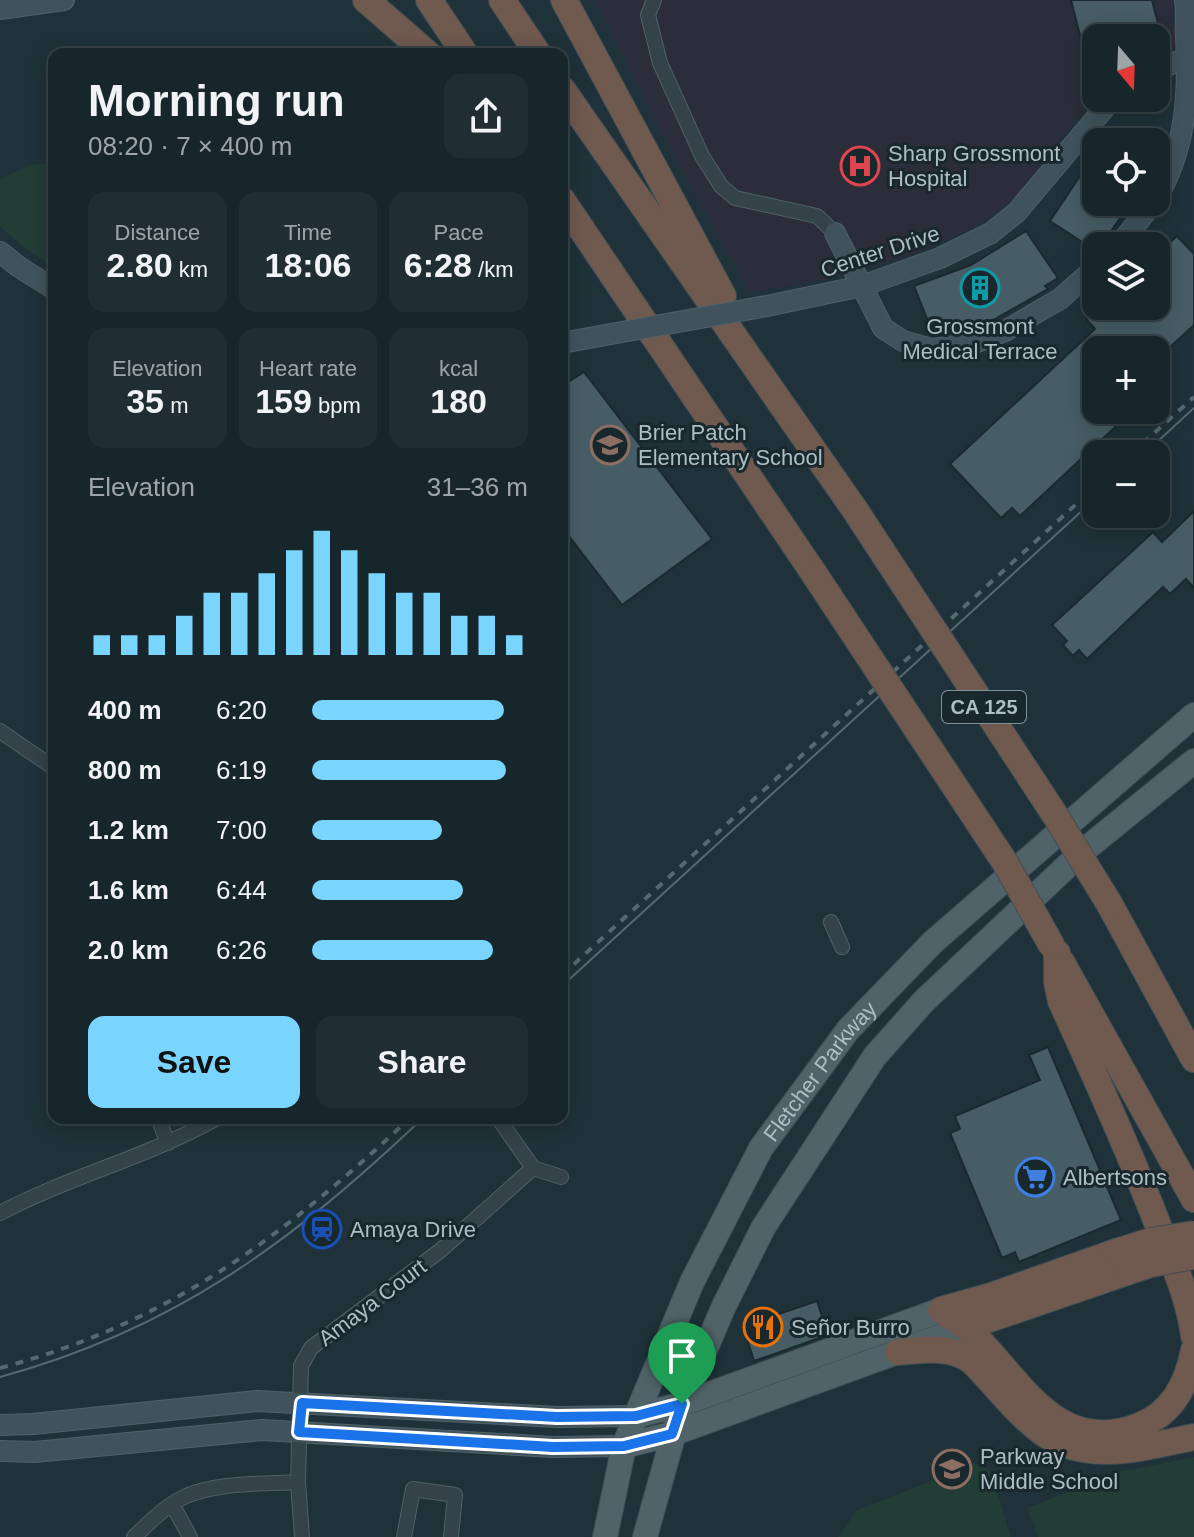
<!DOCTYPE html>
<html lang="en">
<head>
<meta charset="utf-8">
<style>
	:root { --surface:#17262b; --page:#202e33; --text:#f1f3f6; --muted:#9ea5a9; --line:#364347; --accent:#7ad5fe }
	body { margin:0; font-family:Helvetica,sans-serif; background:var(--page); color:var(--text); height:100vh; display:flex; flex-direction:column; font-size:30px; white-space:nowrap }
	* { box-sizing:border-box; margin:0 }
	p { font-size:26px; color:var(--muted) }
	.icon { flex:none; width:44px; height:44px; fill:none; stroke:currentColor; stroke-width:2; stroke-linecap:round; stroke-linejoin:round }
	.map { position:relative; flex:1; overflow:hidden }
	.sheet { position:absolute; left:48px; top:48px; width:520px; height:1076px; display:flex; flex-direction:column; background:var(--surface); border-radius:16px; box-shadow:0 4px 20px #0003,0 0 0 2px var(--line) }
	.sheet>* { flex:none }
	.needle { width:52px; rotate:161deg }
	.fabs { position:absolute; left:1082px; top:24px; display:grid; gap:16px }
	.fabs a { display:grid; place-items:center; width:88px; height:88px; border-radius:16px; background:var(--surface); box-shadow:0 4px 20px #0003,0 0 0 2px var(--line); font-size:40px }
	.pin { position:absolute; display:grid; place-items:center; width:68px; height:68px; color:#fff; margin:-82px -34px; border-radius:50% 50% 50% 0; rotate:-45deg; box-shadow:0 0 8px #0007 }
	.pin .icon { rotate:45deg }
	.round { display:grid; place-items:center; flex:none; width:84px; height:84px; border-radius:16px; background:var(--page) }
	.head { display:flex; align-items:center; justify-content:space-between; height:136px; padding:0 40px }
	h1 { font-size:44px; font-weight:600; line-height:60px }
	.stats { display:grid; grid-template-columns:repeat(3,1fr); gap:12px; height:136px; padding:8px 40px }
	.stats div { display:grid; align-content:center; border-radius:16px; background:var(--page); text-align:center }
	.stats b { font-size:34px; font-weight:600 }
	.stats small { font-size:22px; font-weight:400 }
	.stats p { font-size:22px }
	.chart { height:224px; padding:16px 40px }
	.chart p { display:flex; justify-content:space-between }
	.chart svg { width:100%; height:144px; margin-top:8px; stroke:var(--accent); stroke-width:6 }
	.action { display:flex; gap:16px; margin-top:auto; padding:16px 40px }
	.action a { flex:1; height:92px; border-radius:16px; background:var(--accent); color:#111; font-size:32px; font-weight:600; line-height:92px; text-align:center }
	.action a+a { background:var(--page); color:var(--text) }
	ul { padding:0 40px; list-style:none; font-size:26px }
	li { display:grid; grid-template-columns:128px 96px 1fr; align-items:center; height:60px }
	li i { height:20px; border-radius:10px; background:var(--accent) }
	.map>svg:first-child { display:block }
</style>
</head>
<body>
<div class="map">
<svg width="1194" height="1537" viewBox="0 0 1194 1537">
	<rect width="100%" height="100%" fill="#1f3239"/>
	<!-- medical -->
	<path fill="#2b2e3a" d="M596,0H1172L1177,46L1156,54V38H1096V93L1015,198L979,225L916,253L825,280L750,292L663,135Z"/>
	<!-- green -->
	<path fill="#223c36" d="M54,163V267L29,251L0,227V179L30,165Z
		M1194,1457V1537H1038L1027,1508L1118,1472Z
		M975,1464L990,1470L1011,1537H838L857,1510Z"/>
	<!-- building -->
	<path fill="#475d65" stroke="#1a2a2f" stroke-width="2" d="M1071,0H1152L1161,35L1148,38H1096V52L1085,55Z
		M1096,152V202H1131L1101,246H1096V251L1050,221Z
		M1026,231L1058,278L1045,286L1048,289L995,319L959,333L934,336L914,286L971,265Z
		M1177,236L1194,254V325L1156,360V350H1113L1101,336L1092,358L1096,362V410H1123L1128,415L1020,516L1012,508L1001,518L950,464L1095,329L1086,319L1101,306H1156V255Z
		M584,372L712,539L622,605L562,527V386Z
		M1194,511V588L1186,579L1170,594L1163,587L1087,659L1079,650L1073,656L1063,645L1067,641L1052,625L1153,532L1162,542Z
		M1048,1047L1121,1220L1019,1262L1015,1252L1002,1258L950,1133L960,1129L955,1116L1040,1080L1029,1055Z
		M817,1301L828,1335L754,1361L743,1326Z"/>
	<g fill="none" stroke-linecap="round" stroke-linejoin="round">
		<!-- street casing -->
		<g stroke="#506167" stroke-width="16">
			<path id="street" d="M654,0L648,15L660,63L702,156L721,186L735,198L817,216L835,233
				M0,731L54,768
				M831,922L842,947
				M158,1118L168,1143
				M498,1118L533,1168
				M0,1213C70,1176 148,1157 217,1118
				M172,1504L190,1537
				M134,1537C149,1523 163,1508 182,1498C213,1482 263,1484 298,1482
				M302,1537L298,1482L301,1366L311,1348L441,1250L533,1168L561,1177
				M404,1537L413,1489L455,1495L451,1537"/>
		</g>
		<!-- secondary casing -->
		<g stroke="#506167" stroke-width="22">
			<path id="secondary" d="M0,9L64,0
				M1156,70L1194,55
				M1156,199C1186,149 1189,95 1186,37C1185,25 1187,13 1185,0
				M835,233L883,328L903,341L932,349L972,344L1005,331L1060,299L1096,267
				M1118,246L1154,202
				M0,252L19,267L54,289
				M767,306L862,286L940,258L991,233L1017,212L1113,98
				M562,343L600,336
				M0,1425L33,1424L257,1401L557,1417L636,1416
				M0,1451L35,1452L262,1430L553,1447L624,1446"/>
		</g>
		<!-- primary casing -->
		<g stroke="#3f4f56" stroke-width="26">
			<g id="primary">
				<path d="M636,1416L682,1404L941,1310"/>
				<path d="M624,1446L672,1434L966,1327"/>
				<path id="s1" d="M605,1537L624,1446L636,1416L692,1282L761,1148L848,1030L933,942L1194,715"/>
				<path d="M645,1537L682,1404L724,1306L763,1228L875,1056L924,1001L1082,852L1194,761"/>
			</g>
		</g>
		<!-- highway casing -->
		<g stroke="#3d4e53" stroke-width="28">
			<path id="highway" d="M366,0L428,54
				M429,0L465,54
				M502,0L538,54
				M564,0L723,296
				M562,89L855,510
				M562,200L815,575
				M1110,905L1194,1059
				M1057,953V982L1061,1001C1094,1073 1127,1146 1156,1220C1171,1258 1189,1296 1194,1336
				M1062,963L1194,1199
				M941,1310C949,1316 959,1321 966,1327C1018,1375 1054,1459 1139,1426C1173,1413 1187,1384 1194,1350
				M941,1310L991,1296L1116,1252
				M966,1327L1127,1272
				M898,1352C924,1350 949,1345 972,1361C995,1384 1016,1413 1042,1432C1088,1465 1144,1447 1194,1437"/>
		</g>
		<!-- street -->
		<use href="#street" stroke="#334349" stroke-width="14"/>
		<!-- secondary -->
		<use href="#secondary" stroke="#40535c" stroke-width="20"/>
		<!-- primary -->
		<use href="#primary" stroke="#506369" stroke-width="24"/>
		<!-- highway -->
		<use href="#highway" stroke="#70594f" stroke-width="26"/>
		<!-- tram -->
		<path stroke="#546970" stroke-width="2" d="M1144,454L1194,408
			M562,986L1096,498
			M0,1377C176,1329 293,1241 423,1118"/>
		<!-- rail -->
		<path stroke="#546970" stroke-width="4" stroke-dasharray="8 8" stroke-linecap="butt" d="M1131,454L1194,397
			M562,975L1096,486
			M0,1368C170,1323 284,1236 410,1118"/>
		<!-- secondary-bridge casing -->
		<g stroke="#506167" stroke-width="22" stroke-linecap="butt">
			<path id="secondary-bridge" d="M600,336L767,306"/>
		</g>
		<!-- highway-bridge casing -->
		<g stroke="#3d4e53" stroke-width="28" stroke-linecap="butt">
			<path id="highway-bridge" d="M855,510L1055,815L1110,905
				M815,575L1006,864L1052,946
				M1116,1252L1151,1241L1194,1234
				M1127,1272L1151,1264L1194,1256"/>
		</g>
		<!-- secondary-bridge -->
		<use href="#secondary-bridge" stroke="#40535c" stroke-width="20"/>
		<!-- highway-bridge -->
		<use href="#highway-bridge" stroke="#70594f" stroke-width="26"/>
	</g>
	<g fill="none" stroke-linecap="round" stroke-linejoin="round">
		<!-- route casing -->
		<g stroke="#fff" stroke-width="16">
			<path id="route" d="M302,1403L557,1417L636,1416L682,1404L672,1434L624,1446L553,1447L299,1432Z"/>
		</g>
		<!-- route -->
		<use href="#route" stroke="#1a73e8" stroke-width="10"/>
	</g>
	<!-- icons -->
	<defs>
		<g id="hospital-ring" transform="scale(2)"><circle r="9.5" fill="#18282d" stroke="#e0444e" stroke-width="1.5"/><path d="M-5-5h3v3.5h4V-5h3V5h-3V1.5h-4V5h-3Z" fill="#e0444e"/></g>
		<g id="building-ring" transform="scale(2)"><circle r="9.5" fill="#18282d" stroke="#0f9aa8" stroke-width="1.5"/><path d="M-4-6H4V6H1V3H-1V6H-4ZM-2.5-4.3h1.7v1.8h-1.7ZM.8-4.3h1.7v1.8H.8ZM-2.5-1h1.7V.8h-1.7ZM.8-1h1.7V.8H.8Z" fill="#0f9aa8"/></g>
		<g id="school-ring" transform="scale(2)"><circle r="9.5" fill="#18282d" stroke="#8d6e63" stroke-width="1.5"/><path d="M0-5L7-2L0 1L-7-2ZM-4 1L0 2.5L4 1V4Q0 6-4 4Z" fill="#8d6e63"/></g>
		<g id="supermarket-ring" transform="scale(2)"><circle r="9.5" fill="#18282d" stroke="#3f7fe0" stroke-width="1.5"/><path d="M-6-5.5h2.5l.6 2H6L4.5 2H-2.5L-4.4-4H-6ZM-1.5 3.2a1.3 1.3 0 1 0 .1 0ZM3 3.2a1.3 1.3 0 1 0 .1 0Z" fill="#3f7fe0"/></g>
		<g id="station-ring" transform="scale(2)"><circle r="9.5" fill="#18282d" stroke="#1a4fb4" stroke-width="1.5"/><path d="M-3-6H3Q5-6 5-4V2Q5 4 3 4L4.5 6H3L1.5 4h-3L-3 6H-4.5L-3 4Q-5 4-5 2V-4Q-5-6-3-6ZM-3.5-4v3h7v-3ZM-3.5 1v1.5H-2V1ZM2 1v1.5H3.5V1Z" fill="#1a4fb4"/></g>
		<g id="restaurant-ring" transform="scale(2)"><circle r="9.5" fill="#18282d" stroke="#e8710a" stroke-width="1.5"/><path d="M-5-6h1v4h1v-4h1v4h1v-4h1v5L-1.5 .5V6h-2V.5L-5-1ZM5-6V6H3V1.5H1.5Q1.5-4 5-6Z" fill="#e8710a"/></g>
	</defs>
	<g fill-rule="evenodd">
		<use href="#hospital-ring" x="860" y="166"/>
		<use href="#building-ring" x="980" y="288"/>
		<use href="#school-ring" x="610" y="445"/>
		<use href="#supermarket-ring" x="1035" y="1177"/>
		<use href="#station-ring" x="322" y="1229"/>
		<use href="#restaurant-ring" x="763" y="1327"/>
		<use href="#school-ring" x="952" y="1469"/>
	</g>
	<g text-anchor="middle" stroke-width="6" stroke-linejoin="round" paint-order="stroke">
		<!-- shield labels -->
		<rect fill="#18282d" stroke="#809198" stroke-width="2" x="942" y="691" width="84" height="32" rx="6"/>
		<g font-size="20" font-weight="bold" fill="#adbec6">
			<text x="984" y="714">CA 125</text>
		</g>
		<!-- poi labels -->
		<g font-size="22" fill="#adbec6" stroke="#18282d" text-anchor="start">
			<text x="888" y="161">Sharp Grossmont<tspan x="888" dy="25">Hospital</tspan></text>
			<text x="980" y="334" text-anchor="middle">Grossmont<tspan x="980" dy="25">Medical Terrace</tspan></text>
			<text x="638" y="440">Brier Patch<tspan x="638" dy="25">Elementary School</tspan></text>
			<text x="1063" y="1185">Albertsons</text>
			<text x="350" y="1237">Amaya Drive</text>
			<text x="791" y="1335">Señor Burro</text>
			<text x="980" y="1464">Parkway<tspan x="980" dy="25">Middle School</tspan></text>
		</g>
		<!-- street labels -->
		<g font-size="22" fill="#adbec6" stroke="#18282d">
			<text transform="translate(880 251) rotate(-18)" y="8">Center Drive</text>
			<text dy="8" stroke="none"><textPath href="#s1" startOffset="518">Fletcher Parkway</textPath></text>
			<text transform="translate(372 1302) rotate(-37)" y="8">Amaya Court</text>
		</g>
	</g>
</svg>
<div class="fabs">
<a><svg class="needle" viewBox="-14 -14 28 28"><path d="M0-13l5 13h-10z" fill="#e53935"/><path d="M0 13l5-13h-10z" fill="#9ea5a9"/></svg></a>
<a><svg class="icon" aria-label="locate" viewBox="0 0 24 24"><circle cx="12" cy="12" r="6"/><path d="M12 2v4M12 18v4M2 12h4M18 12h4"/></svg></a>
<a><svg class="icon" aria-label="layers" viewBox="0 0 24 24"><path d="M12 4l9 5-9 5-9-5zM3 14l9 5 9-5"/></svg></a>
<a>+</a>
<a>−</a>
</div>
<div class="pin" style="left:682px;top:1404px;background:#1e9e55"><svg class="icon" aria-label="arrive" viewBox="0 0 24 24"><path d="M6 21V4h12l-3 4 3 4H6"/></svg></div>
<section class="sheet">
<div class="head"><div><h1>Morning run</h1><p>08:20 · 7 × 400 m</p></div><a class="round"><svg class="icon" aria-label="share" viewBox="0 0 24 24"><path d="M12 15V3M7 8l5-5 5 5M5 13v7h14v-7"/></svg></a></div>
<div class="stats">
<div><p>Distance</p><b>2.80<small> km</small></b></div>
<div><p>Time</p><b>18:06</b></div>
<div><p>Pace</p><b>6:28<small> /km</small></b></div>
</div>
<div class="stats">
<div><p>Elevation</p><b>35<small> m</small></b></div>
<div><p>Heart rate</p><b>159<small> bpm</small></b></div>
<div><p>kcal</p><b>180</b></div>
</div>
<div class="chart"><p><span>Elevation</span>31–36 m</p>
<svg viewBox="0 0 160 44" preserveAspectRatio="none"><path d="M5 44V38M15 44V38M25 44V38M35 44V32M45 44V25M55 44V25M65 44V19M75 44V12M85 44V6M95 44V12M105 44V19M115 44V25M125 44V25M135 44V32M145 44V32M155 44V38"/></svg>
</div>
<ul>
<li><b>400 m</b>6:20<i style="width:89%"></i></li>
<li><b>800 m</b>6:19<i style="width:90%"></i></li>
<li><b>1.2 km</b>7:00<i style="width:60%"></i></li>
<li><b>1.6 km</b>6:44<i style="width:70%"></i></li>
<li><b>2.0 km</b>6:26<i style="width:84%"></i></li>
</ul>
<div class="action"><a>Save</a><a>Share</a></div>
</section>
</div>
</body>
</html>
